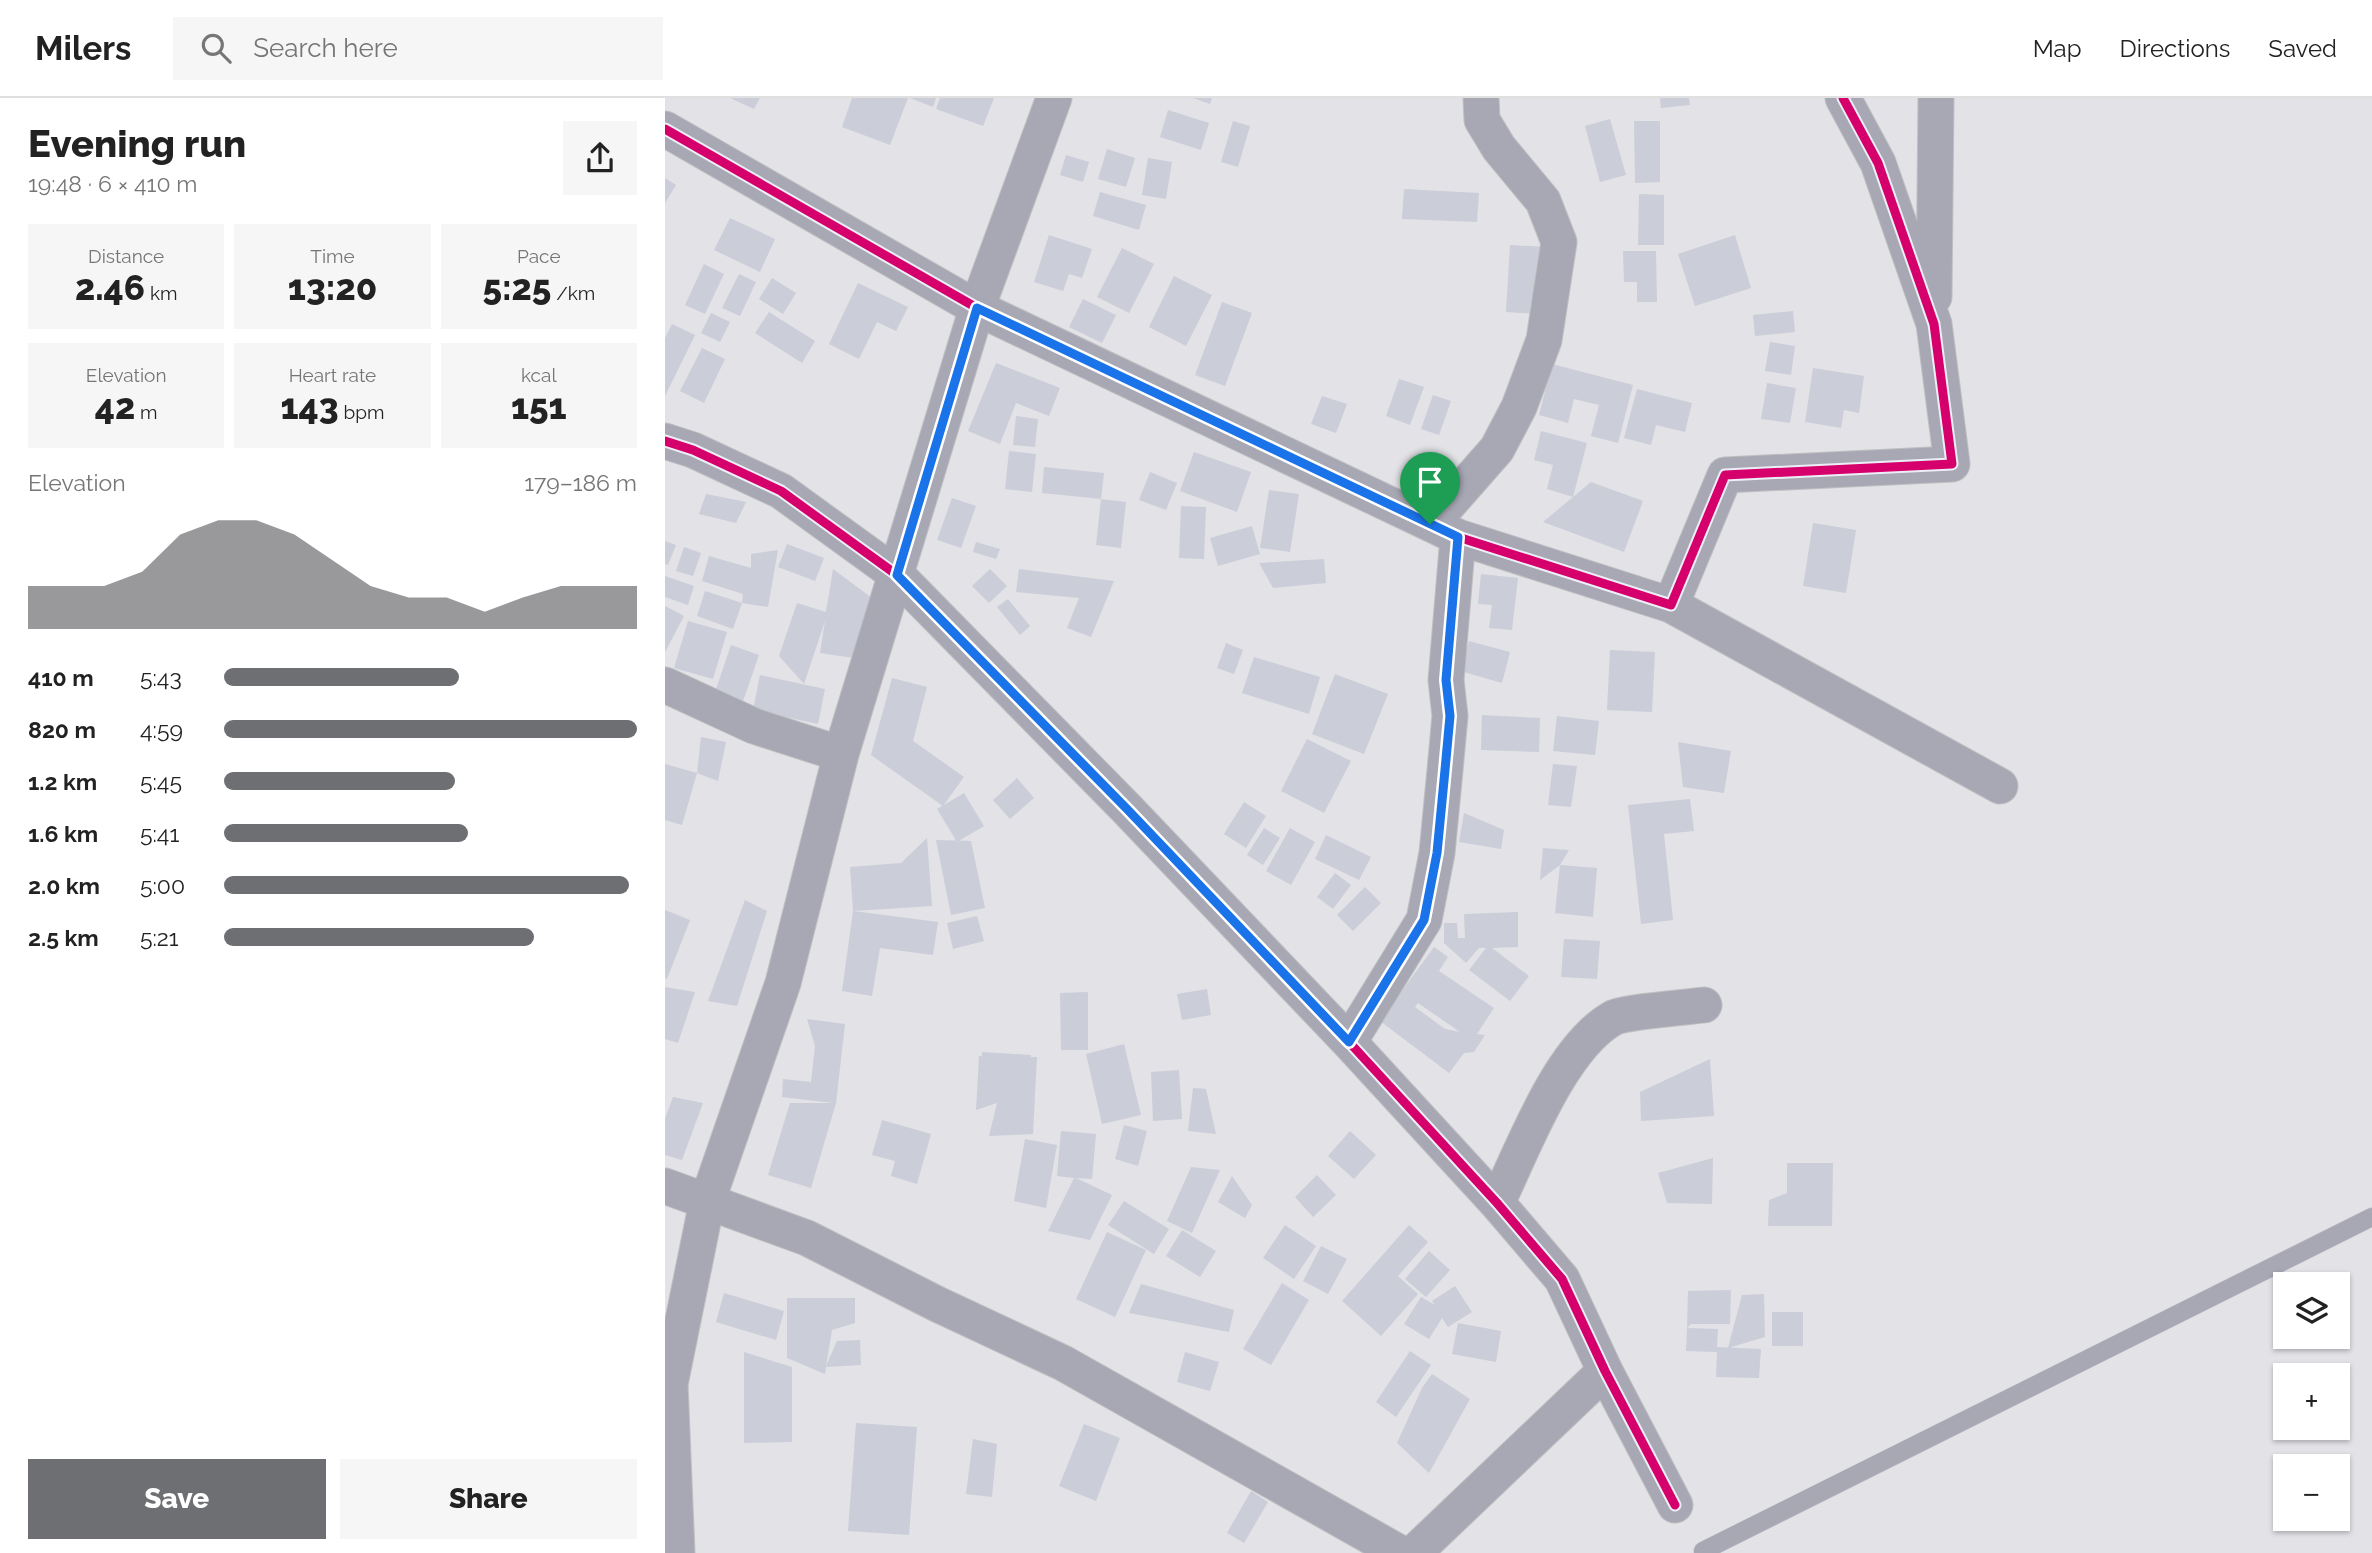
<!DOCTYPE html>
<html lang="en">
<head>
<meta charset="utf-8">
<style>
	:root { --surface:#fff; --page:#f6f6f6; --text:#222; --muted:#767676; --line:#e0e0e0; --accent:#6e6f73 }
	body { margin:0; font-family:Raleway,sans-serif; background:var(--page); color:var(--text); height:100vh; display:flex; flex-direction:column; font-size:26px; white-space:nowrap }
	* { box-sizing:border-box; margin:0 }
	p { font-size:23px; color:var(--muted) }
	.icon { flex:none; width:38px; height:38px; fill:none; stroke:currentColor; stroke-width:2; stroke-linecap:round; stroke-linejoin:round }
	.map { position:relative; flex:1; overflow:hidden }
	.sheet { display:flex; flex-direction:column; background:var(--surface); width:665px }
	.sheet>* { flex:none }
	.tools { position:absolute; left:1608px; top:1174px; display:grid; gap:14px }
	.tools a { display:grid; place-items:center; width:77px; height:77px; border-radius:0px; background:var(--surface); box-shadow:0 2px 5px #0004; font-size:35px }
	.pin { position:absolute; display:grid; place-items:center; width:60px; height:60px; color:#fff; margin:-72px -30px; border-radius:50% 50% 50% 0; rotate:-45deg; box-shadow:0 0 7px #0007 }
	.pin .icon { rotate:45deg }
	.round { display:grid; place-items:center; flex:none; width:74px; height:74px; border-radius:0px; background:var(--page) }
	.summary { display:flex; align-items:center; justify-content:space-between; height:119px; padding:0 28px }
	h1 { font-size:38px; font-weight:800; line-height:52px }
	.stats { display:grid; grid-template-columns:repeat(3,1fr); gap:10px; height:119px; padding:7px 28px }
	.stats div { display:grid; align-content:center; border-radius:0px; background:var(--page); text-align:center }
	.stats b { font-size:35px; font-weight:800 }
	.stats small { font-size:19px; font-weight:400 }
	.stats p { font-size:19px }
	.chart { height:196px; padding:14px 28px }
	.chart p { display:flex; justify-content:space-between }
	.chart svg { width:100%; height:126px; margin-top:7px; fill:var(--accent); opacity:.7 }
	.action { display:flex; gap:14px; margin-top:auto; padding:14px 28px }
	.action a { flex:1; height:80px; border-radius:0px; background:var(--accent); color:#fff; font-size:28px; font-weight:800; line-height:80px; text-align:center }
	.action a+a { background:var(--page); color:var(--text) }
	ul { padding:0 28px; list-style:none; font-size:23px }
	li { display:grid; grid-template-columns:112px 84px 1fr; align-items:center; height:52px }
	li i { height:18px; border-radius:9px; background:var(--accent) }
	header { display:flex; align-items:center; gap:42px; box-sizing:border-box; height:98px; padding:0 35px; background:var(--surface); border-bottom:2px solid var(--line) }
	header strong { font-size:33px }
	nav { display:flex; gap:38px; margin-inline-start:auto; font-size:24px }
	.search { width:490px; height:63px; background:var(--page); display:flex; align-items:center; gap:18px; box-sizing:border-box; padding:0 24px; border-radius:0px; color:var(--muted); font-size:26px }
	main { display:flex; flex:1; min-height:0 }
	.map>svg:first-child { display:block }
</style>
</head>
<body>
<header>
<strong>Milers</strong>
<div class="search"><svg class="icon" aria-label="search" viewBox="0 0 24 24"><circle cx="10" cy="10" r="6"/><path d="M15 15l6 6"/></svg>Search here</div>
<nav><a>Map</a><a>Directions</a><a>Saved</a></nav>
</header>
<main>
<section class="sheet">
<div class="summary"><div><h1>Evening run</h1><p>19:48 · 6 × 410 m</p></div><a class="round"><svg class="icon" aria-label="share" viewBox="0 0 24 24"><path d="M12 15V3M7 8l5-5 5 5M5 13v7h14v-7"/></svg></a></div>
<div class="stats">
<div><p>Distance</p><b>2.46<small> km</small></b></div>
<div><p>Time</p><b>13:20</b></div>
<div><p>Pace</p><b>5:25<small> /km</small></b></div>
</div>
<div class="stats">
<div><p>Elevation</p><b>42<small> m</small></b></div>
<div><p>Heart rate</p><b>143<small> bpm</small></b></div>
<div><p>kcal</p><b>151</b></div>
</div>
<div class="chart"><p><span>Elevation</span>179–186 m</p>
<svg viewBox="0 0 160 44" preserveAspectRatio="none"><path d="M0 44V29L10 29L20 29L30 24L40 11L50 6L60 6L70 11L80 20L90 29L100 33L110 33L120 38L130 33L140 29L150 29L160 29V44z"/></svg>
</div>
<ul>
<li><b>410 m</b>5:43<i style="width:57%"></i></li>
<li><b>820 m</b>4:59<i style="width:100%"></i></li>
<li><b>1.2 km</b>5:45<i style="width:56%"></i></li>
<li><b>1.6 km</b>5:41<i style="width:59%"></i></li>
<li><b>2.0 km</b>5:00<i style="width:98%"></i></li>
<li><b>2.5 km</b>5:21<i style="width:75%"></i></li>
</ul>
<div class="action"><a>Save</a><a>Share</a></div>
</section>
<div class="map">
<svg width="1707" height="1455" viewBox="0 0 1707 1455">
	<rect width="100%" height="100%" fill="#e2e2e7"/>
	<!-- building -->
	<path fill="#cbcdd8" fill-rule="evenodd" d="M65,0H95L89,11Z
		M187,0H243L225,47L177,29Z
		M245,0H271L268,9Z
		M275,0H329L318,28L271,11Z
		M528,0H547L545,6Z
		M995,0H1024L1025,7L996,10Z
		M503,12L544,25L536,52L495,39Z
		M945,21L961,77L935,84L920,28Z
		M568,23L585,28L573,69L556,64Z
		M969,23H995V84L970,85Z
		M442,51L470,60L461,89L433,81Z
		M401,57L424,64L418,84L395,77Z
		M483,60L507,64L501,101L477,97Z
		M0,80L11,87L0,105Z
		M739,91L814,95L812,124L737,121Z
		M435,94L481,107L474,132L428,118Z
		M974,96L999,97V147H973Z
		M65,120L110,141L95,174L49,152Z
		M384,137L427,151L417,180L404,176L398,193L369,184Z
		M1070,137L1086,190L1030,208L1013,156Z
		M845,147L881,149L876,216L841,214Z
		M457,150L489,166L464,215L432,199Z
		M958,153H991L992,204H972V184H959Z
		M39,166L59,176L40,216L20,207Z
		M74,176L91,184L75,218L57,210Z
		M509,178L547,197L521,248L484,229Z
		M107,180L131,195L118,216L94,201Z
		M193,185L243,209L231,233L212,224L194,261L164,246Z
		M418,201L451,217L437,245L404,229Z
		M557,204L587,215L560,288L530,277Z
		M1128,213L1130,234L1090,238L1088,217Z
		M104,214L150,243L137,265L90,235Z
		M46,215L65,224L55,244L36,235Z
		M7,226L30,237L0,298V240Z
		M1105,244L1130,248L1126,277L1100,273Z
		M37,250L60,261L39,305L15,293Z
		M331,265L395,290L384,318L351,305L335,346L303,333Z
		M887,266L968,287L953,345L926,338L934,307L909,301L903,325L874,317Z
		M1148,270L1199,278L1194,315L1179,312L1176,330L1140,324Z
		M734,281L759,289L745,327L721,318Z
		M1102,285L1131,290L1125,325L1096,321Z
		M972,291L1027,305L1020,334L991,327L986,347L959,340Z
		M768,297L786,303L774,337L756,331Z
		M657,298L682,306L671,335L646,326Z
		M351,318L373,321L370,349L348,347Z
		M876,333L922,345L908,399L882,391L888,367L869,362Z
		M344,353L371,356L367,394L340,391Z
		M529,354L586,374L572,414L515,393Z
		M379,369L439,375L436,401L377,395Z
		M485,374L512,385L501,412L474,402Z
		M926,384L978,403L959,454L878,424Z
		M604,392L634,396L625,454L595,450Z
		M41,396L81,404L71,425L34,416Z
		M287,400L311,408L296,450L272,442Z
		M436,401L461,404L456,450L431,447Z
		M516,408L541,409L539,461L514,460Z
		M1148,425L1191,432L1181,495L1138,488Z
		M587,428L595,456L553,468L545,440Z
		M0,443L11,447L3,467L0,466Z
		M311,444L335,451L331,461L308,454Z
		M122,446L159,460L150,483L113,469Z
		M19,449L36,455L28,478L11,473Z
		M113,452L103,509L77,505L78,496L37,483L44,458L86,470V456Z
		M659,461L661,485L608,490L594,465Z
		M168,471L211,503L202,562L155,555L160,523L139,586L114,558L132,505L161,514Z
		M325,471L342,488L324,505L307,488Z
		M354,471L449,483L426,539L402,530L414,500L351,494Z
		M816,476L853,480L847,532L824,530L827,507L813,506Z
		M0,478L29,488L23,507L0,499Z
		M40,493L77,505L68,531L32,518Z
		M343,501L365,528L355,537L332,509Z
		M0,508L19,518L0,554Z
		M23,523L62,534L48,581L9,570Z
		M804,543L845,554L837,585L795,573Z
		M561,545L578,552L569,576L552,570Z
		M66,547L94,557L76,609L48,600Z
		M945,552L990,554L987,614L942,612Z
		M589,559L655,579L644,616L577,595Z
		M670,576L723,596L699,656L647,636Z
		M95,577L160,591L153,626L88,612Z
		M227,580L262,589L248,643L299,679L278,708L206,657Z
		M817,617L875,620L874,654L816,652Z
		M892,618L934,623L930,657L888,653Z
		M36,639L61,644L53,683L32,675Z
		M642,641L686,663L659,715L616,693Z
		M1013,644L1066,653L1059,695L1018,689Z
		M0,666L32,675L17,727L0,722Z
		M888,666L912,668L906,709L883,707Z
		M352,680L369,700L345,721L328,702Z
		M299,695L319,728L292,744L272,711Z
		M1025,701L1029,733L999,736L1008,822L976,826L963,707Z
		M579,704L601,718L581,750L559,736Z
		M799,715L839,732L836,751L794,744Z
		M599,730L615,740L598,767L582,757Z
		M625,730L650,744L626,787L601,773Z
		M661,737L706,759L694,782L650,761Z
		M262,740L267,808L188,813L185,769L236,765Z
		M271,742L306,743L320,810L286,817Z
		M878,750L904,752L895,767L875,782Z
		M895,767L932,770L928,819L890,815Z
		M670,775L686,787L668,811L652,799Z
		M700,789L716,805L688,833L672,817Z
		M80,802L102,813L72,908L43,903Z
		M0,812L25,822L2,881L0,880Z
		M188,813L273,824L268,857L215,850L207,898L177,893Z
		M853,814V849L827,850L864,878L845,903L804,872L821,850H814L801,865L779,845V825H792L793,840H800L799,816Z
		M312,818L319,843L288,851L282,825Z
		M899,841L935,843L932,881L896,879Z
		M769,849L783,859L774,873L829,910L812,936L820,937L809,954L799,955L784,975L715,923ZM753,905L795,934L780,931L750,909Z
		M0,889L30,894L13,945L0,941Z
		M542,891L546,917L517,922L512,896Z
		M423,894V952H396L395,895Z
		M142,921L180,926L171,1005L146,1090L103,1077L125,1005H168L117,999L118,981L146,984L150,948Z
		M459,946L476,1017L437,1026L421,956Z
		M317,954L366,957V959H372L368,1036L324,1038L332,1005L311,1012L314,958H317Z
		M1045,961L1049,1018L976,1023L975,994Z
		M514,972L517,1021L488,1023L486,974Z
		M528,990L541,991L551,1036L523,1033Z
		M8,999L38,1005L17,1062L0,1057V1021Z
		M217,1022L266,1036L252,1086L226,1078L230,1063L207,1057Z
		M459,1027L482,1033L473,1068L450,1061Z
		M396,1033L431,1036L427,1081L411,1080L447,1097L425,1142L383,1133L409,1080L392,1078Z
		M685,1033L711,1057L689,1081L663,1058Z
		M360,1041L392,1047L381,1110L349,1103Z
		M1048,1060L1047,1106L1002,1105L993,1075Z
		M1122,1065H1168L1167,1128H1103L1104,1102L1122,1095Z
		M526,1069L555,1072L527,1135L502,1123Z
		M652,1077L671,1097L648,1119L630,1099Z
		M567,1078L587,1107L580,1120L553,1104Z
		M459,1103L504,1131L489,1156L443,1127Z
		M620,1127L651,1148L629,1181L598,1160Z
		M744,1127L763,1144L733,1178L753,1196L716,1238L677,1203Z
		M517,1132L551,1153L535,1179L501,1158Z
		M442,1134L481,1152L450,1219L411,1201Z
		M656,1148L682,1161L663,1196L638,1183Z
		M764,1153L785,1172L761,1199L740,1181Z
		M617,1185L644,1202L606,1267L578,1251Z
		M476,1186L569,1212L564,1234L464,1215Z
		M790,1188L807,1214L783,1229L777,1220L764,1241L739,1226L756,1199L770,1207L767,1203Z
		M1066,1192L1065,1226H1026L1022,1230L1023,1193Z
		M59,1195L119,1213L111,1242L51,1224Z
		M1099,1196L1100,1239L1063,1250L1077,1197Z
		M122,1200H190V1225L167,1232L161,1268L172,1243L195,1242L196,1267L161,1269L160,1276L122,1260Z
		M1107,1214H1138V1248H1107Z
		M793,1225L836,1233L831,1264L787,1256Z
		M1022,1230L1053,1231L1052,1249L1096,1251L1094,1280L1051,1279L1052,1254L1021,1253Z
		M745,1253L766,1267L731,1319L711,1304Z
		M79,1254L127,1269V1344L79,1345Z
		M520,1254L554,1264L545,1293L512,1284Z
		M767,1276L805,1301L764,1375L732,1345L757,1290Z
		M191,1325L252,1329L244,1437L183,1433Z
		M419,1326L455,1340L431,1403L394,1388Z
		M308,1341L332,1346L327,1399L301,1396Z
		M586,1393L603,1404L579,1445L562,1435Z"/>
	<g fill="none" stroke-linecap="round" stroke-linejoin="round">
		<!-- lane casing -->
		<g stroke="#bfbfc2" stroke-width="19">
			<path id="lane" d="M1038,1453L1707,1119"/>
		</g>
		<!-- street casing -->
		<g stroke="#bfbfc2" stroke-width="37">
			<path id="street" d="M0,31L312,210L766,426L793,439L1006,507L1060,377L1287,366L1269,226L1213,65L1178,0
				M1269,199L1271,0
				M0,343L28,352L116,393L232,477L462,711L684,944L832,1105L897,1181L940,1273L1010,1407
				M766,426L832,351L854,309L879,242L894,144L878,103L834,50L817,22L816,0
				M1006,507L1335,688
				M0,587L89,628L176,656
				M684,944L759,822L772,755L780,672L785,618L781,582L793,439
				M0,1088L142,1140L272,1206L398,1265L735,1455
				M832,1105C858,1051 895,950 948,920C960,914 1022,909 1039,907
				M5,1286L12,1455
				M0,1298L5,1286L42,1104L118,885L176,656L312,210L389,0
				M749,1455L940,1273"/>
		</g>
		<!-- lane -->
		<use href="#lane" stroke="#a8a8b5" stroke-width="18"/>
		<!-- street -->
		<use href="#street" stroke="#a8a8b5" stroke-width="35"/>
		<!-- cycleway casing -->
		<g stroke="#edeff6" stroke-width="13">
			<path id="cycleway" d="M0,31L312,210L766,426L793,439L1006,507L1060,377L1287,366L1269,226L1213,65L1178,0
				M0,343L28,352L116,393L232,477L462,711L684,944L832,1105L897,1181L940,1273L1010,1407"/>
		</g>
		<!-- cycleway -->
		<use href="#cycleway" stroke="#d6006c" stroke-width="9"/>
	</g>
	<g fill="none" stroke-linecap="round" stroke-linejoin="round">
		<!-- route casing -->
		<g stroke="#fff" stroke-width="14">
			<path id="route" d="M312,210L793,439L781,582L785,618L780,672L772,755L759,822L684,944L462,711L232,477Z"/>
		</g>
		<!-- route -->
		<use href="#route" stroke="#1a73e8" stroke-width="9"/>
	</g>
</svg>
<div class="tools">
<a><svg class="icon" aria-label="layers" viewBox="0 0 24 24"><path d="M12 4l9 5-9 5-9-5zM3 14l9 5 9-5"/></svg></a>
<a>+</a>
<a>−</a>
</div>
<div class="pin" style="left:765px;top:426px;background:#1e9e55"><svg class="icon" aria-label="arrive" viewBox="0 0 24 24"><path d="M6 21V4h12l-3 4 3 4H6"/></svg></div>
</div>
</main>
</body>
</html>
